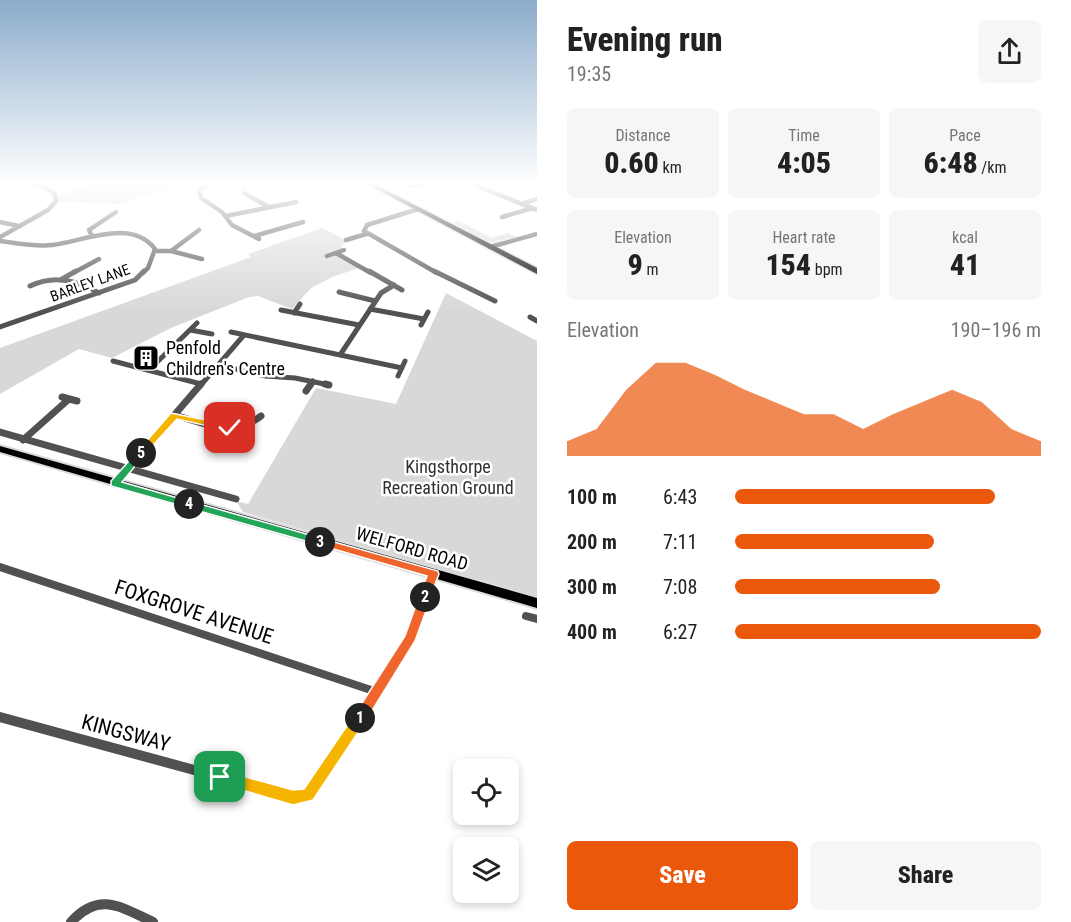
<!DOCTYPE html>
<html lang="en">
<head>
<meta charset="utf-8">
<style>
	:root { --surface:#fff; --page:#f6f6f6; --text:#222; --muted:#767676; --accent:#ea580c }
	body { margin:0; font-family:"Roboto Condensed",sans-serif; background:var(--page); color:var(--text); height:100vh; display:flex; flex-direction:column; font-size:22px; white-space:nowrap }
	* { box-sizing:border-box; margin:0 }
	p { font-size:20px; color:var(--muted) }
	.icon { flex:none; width:33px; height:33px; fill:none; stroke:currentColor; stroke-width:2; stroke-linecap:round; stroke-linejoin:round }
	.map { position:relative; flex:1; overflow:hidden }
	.side { display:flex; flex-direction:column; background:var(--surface); width:534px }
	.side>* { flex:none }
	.fabs { position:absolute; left:453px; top:759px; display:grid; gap:12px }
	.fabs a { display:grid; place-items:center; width:66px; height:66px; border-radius:9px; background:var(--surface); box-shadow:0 3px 9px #0003; font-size:30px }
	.pin { position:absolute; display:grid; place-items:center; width:51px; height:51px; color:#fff; margin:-26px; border-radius:12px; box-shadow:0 3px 9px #0006 }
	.km { position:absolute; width:30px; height:30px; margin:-15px; border-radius:50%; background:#222; color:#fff; font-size:16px; line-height:30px; text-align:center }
	.round { display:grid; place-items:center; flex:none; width:63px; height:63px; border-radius:9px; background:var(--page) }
	.head { display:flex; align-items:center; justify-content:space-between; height:102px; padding:0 30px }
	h1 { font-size:33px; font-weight:800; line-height:45px }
	.figures { display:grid; grid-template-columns:repeat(3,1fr); gap:9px; height:102px; padding:6px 30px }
	.figures div { display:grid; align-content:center; border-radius:9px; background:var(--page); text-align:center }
	.figures b { font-size:30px; font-weight:800 }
	.figures small { font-size:16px; font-weight:400 }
	.figures p { font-size:16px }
	.chart { height:168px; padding:12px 30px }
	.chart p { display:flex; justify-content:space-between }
	.chart svg { width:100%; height:108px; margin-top:6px; fill:var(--accent); opacity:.7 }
	.action { display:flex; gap:12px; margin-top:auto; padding:12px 30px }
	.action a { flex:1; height:69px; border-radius:9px; background:var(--accent); color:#fff; font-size:24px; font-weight:800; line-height:69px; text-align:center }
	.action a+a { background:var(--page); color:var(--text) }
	ul { padding:0 30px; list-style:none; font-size:20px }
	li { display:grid; grid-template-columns:96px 72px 1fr; align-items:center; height:45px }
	li i { height:15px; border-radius:8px; background:var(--accent) }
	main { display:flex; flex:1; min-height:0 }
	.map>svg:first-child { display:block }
</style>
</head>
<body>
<main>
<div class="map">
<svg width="537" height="922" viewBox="0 0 537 922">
	<rect width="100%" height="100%" fill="#fff"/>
	<!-- green -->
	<path fill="#d8d8d8" d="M75,182H185L122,204L59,202V194L90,185Z
		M459,221L492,238L508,233L517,237L501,241L497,240L499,242C484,245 465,230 452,223Z
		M322,228L347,241L341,247L343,249L325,255H338L359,268L332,277L311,288L292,309L258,296L249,297L171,328L112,358L79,349L0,394V348L251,257L248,254Z
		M446,293L537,341V597L243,512L236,501L248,504L316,388L396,404Z"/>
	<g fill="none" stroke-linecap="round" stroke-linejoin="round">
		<!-- primary casing -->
		<g stroke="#dbdbdb" stroke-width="4">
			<path id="primary" d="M0,446L537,598V608L0,452Z"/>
		</g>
		<!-- trunk casing -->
		<g stroke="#dbdbdb" stroke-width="3">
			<path id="trunk" d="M363,182H370L537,268V274Z"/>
		</g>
		<!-- minor-far4 -->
		<path stroke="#515151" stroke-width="4.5" d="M209,182L199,191L201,198L222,212L232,225L259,239
			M467,182L537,210
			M410,186L428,182
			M244,193L269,207
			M522,204L537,199
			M418,209L367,225L364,231L437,273
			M226,216L296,202
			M502,217L533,208
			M0,222L19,226
			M92,236L89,230L116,212
			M254,236L303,222
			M0,237L48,210L56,201L55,194L44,186L19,182
			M346,240L366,234
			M0,241C17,243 35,247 52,245C84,241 132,218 155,249L148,268L143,273
			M490,247L537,234
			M154,251H171L202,259
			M171,251L199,230
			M336,253L371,273
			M327,256L344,250
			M73,273L99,259"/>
		<!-- minor-far3 -->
		<path stroke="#515151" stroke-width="5" d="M369,271L402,290
			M434,271L495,301
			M62,279L76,271
			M30,286C54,274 77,280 99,293
			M339,292L375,301
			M370,309L424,319
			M281,310L359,325
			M294,313L300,304
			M530,317L537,321
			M421,325L428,312
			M0,327L135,280L144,271
			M190,330L212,334
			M231,332L402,368
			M340,355L381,293L394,285
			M113,361L201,384
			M218,365L265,376L295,378L329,385
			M149,370L197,323
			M398,376L405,361
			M200,386L244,335
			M310,386L313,381"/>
		<!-- minor-far2 -->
		<path stroke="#515151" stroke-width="7" d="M325,384L329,385
			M306,391L311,384
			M62,397L77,401
			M175,415C204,424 234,437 261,416
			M0,432L236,499
			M23,440L69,399
			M115,484L201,384"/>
		<!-- minor-far1 -->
		<path stroke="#515151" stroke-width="8" d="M0,567L377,692
			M526,616L537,619
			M368,703L411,637L433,574"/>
		<!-- minor -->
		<path stroke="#515151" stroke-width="10" d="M0,717L293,797L308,795L369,701
			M71,922C99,891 121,907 153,922"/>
		<!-- primary -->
		<use href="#primary" fill="#000" fill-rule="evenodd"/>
		<!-- trunk -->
		<use href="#trunk" fill="#000" fill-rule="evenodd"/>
	</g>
	<!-- sky -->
	<linearGradient id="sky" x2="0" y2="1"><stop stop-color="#8baccb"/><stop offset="0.59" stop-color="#fff"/><stop offset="1" stop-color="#fff" stop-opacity="0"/></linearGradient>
	<rect width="537" height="311" fill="url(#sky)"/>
	<!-- split-1 -->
	<path fill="#f5b400" stroke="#fff" stroke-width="1.5" d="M360,712L365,714L367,718L365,722L313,800L293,805L215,782L213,777L215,772L220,770L293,790L304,789L355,714Z"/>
	<!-- split-2 -->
	<path fill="#f0652b" stroke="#fff" stroke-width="1.5" d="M425,593L431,597L415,641L365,722H355L353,718L355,714L405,636L419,597Z"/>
	<!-- split-3 -->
	<path fill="#f0652b" stroke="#fff" stroke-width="1.5" d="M320,538L438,571L439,574L429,600L425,602L419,597L427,576L316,544V539Z"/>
	<!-- split-4 -->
	<path fill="#22a559" stroke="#fff" stroke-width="1.5" d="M189,501L324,539L326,542L320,545L185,507V502Z"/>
	<!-- split-5 -->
	<path fill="#22a559" stroke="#fff" stroke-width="1.5" d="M138,451L146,453L122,482L192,502V507L189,508L111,486V481Z"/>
	<!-- split-6 -->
	<path fill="#f5b400" stroke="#fff" stroke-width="1.5" d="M171,413L230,425L234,428L230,431L177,419L144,455H138V451Z"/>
	<!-- icons -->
	<defs>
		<g id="building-square" transform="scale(1.35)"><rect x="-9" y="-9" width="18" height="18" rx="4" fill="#000" stroke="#fff"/><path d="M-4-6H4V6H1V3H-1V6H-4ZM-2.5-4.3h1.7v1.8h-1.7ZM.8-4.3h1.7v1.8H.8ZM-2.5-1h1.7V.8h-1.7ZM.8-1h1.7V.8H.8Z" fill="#fff"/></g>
	</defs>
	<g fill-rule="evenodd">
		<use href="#building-square" x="146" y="358"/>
	</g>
	<g text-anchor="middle" stroke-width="5" stroke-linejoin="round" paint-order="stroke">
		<!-- far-street labels -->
		<g font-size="15" fill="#000" stroke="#fff">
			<text transform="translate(90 283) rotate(-20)" y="5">BARLEY LANE</text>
		</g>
		<!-- poi labels -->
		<g font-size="18" fill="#000" stroke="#fff" text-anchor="start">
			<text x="166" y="354">Penfold<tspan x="166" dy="21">Children's Centre</tspan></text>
		</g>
		<!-- park labels -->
		<g font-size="18" fill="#2f2f2f" stroke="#fff">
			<text x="448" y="473">Kingsthorpe<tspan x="448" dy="21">Recreation Ground</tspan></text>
		</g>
		<!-- street labels -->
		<g font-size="18" fill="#000" stroke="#fff">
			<text transform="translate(412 549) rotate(16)" y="6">WELFORD ROAD</text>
		</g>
		<!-- near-street labels -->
		<g font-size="21" fill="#000" stroke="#fff">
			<text transform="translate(194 612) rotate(18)" y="7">FOXGROVE AVENUE</text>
			<text transform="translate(126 733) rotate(15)" y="7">KINGSWAY</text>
		</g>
	</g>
</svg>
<div class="fabs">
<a><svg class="icon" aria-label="locate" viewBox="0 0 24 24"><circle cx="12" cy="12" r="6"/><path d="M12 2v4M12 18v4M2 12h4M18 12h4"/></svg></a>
<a><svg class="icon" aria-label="layers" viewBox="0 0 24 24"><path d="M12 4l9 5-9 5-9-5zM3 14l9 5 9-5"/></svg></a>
</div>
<div class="pin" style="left:220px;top:777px;background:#1e9e55"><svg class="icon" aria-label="arrive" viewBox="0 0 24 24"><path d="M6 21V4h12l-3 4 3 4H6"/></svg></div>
<div class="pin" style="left:230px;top:428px;background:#d93025"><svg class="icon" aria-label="check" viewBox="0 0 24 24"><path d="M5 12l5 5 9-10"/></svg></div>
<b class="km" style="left:360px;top:718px">1</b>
<b class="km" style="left:425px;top:597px">2</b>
<b class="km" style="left:320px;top:542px">3</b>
<b class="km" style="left:189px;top:504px">4</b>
<b class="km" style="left:141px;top:453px">5</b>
</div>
<section class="side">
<div class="head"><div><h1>Evening run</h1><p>19:35</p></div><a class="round"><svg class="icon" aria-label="share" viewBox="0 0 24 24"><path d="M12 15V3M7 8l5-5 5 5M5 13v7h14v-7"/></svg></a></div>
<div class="figures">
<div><p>Distance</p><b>0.60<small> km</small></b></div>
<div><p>Time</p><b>4:05</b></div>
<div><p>Pace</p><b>6:48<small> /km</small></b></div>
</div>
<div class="figures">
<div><p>Elevation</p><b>9<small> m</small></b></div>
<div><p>Heart rate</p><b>154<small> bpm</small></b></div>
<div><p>kcal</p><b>41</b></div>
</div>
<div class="chart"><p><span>Elevation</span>190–196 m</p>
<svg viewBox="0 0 160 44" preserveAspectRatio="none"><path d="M0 44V38L10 33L20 17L30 6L40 6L50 11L60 17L70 22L80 27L90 27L100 33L110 27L120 22L130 17L140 22L150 33L160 38V44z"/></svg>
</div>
<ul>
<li><b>100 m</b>6:43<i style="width:85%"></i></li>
<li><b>200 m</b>7:11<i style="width:65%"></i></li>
<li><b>300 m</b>7:08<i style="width:67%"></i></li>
<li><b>400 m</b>6:27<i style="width:100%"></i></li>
</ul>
<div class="action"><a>Save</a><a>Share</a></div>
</section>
</main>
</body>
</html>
